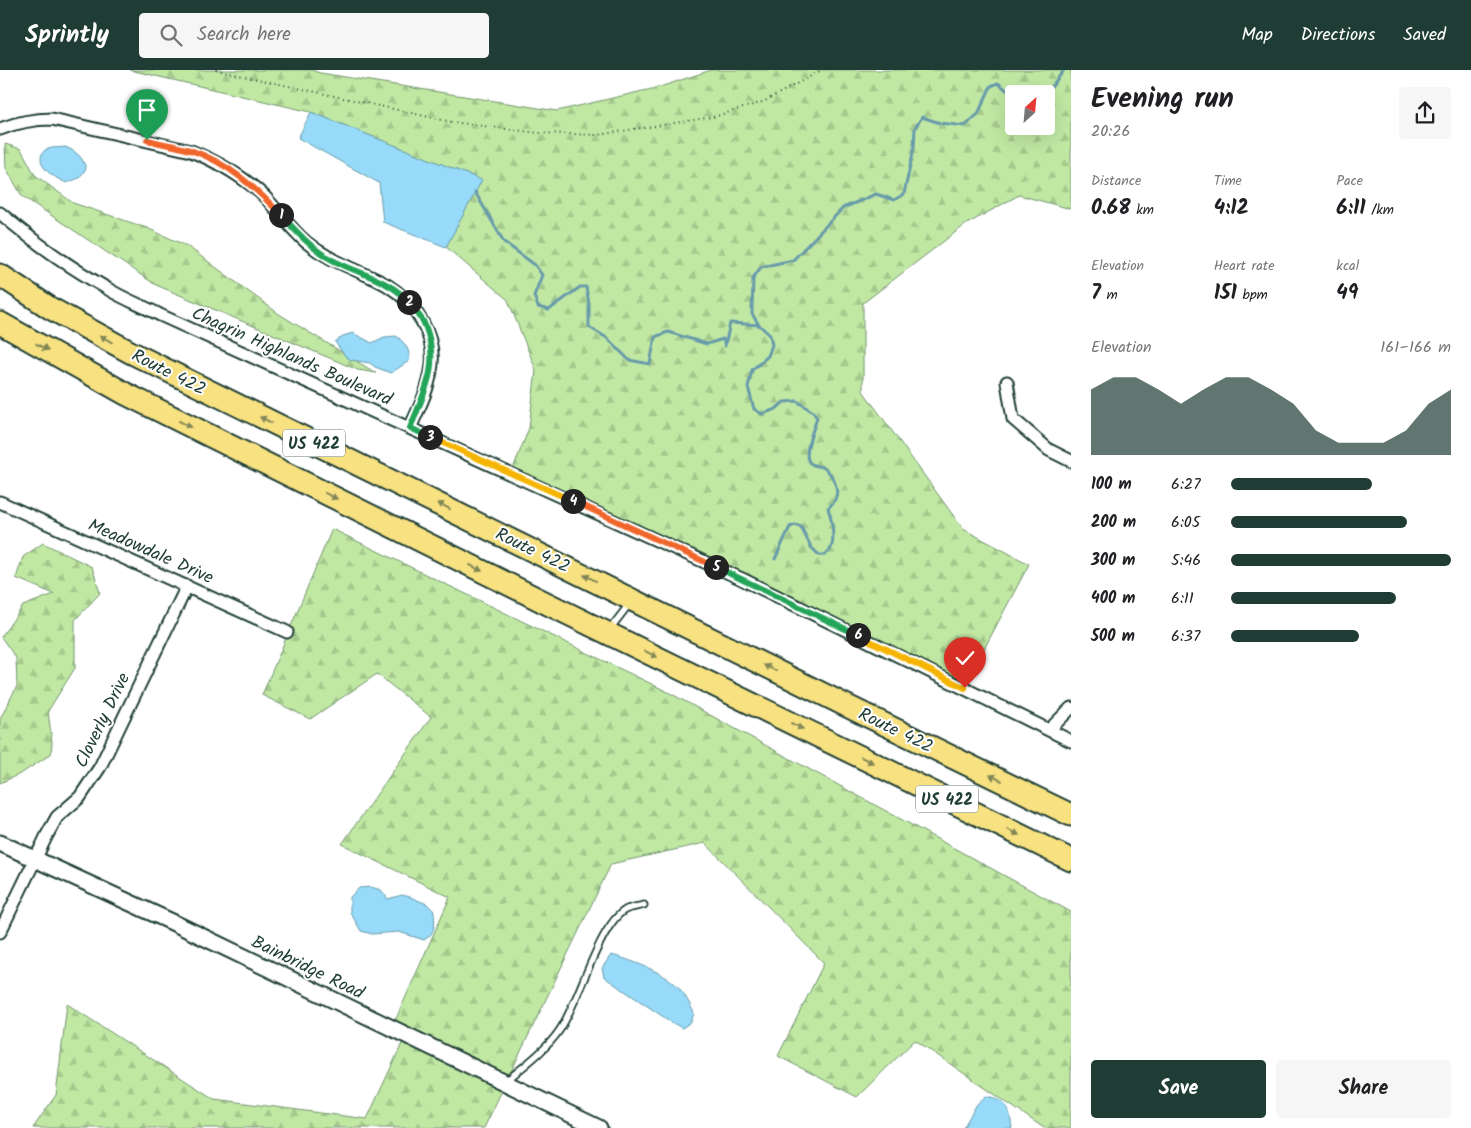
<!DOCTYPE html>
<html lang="en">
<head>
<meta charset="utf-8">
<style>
	:root { --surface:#fff; --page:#f6f6f6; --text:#202124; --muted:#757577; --accent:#1f3d34 }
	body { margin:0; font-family:Kalam,sans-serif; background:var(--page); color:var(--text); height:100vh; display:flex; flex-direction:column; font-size:19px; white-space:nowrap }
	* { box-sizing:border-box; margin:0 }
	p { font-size:16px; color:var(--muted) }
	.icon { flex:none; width:28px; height:28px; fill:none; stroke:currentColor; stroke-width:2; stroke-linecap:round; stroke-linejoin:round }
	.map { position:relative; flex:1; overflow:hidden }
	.details { display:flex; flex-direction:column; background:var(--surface); width:400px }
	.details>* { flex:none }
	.needle { width:32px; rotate:26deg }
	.controls { position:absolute; left:1005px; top:15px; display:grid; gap:10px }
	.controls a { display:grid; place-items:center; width:50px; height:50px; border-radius:5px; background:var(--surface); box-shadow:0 5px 20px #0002; font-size:25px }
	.pin { position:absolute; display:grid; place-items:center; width:42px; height:42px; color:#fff; margin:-51px -21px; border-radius:50% 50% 50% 0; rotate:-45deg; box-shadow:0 0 5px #0007 }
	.pin .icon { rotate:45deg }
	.km { position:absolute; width:25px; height:25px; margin:-12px; border-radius:50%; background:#222; color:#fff; font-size:14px; line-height:25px; text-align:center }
	.round { display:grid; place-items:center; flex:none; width:52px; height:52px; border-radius:5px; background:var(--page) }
	.overview { display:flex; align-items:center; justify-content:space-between; height:85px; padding:0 20px }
	h1 { font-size:28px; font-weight:700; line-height:38px }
	.figures { display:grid; grid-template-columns:repeat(3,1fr); gap:8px; height:85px; padding:5px 20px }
	.figures div { display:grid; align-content:center }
	.figures b { font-size:21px; font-weight:700 }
	.figures small { font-size:14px; font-weight:400 }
	.figures p { font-size:14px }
	.chart { height:140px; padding:10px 20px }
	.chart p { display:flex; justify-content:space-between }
	.chart svg { width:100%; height:90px; margin-top:5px; fill:var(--accent); opacity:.7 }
	.action { display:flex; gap:10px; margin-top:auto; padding:10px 20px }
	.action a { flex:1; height:58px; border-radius:5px; background:var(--accent); color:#fff; font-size:20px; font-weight:700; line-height:58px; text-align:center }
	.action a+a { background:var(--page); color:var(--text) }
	ul { padding:0 20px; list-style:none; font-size:16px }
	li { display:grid; grid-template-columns:80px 60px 1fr; align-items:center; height:38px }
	li i { height:12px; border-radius:6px; background:var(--accent) }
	header { display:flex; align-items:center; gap:30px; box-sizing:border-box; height:70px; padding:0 25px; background:var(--accent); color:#fff }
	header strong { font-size:24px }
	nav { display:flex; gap:28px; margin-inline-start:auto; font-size:18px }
	.search { width:350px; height:45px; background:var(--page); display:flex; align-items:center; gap:12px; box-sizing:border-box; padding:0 18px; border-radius:5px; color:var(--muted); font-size:19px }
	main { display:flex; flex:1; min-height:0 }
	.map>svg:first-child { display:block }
</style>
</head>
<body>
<header>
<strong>Sprintly</strong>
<div class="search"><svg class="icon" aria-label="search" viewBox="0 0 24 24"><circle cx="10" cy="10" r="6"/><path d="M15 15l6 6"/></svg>Search here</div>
<nav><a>Map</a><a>Directions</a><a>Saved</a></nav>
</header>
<main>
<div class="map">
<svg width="1071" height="1058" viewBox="0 0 1071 1058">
	<defs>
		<pattern id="forest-firs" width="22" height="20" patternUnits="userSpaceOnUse" patternTransform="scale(1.25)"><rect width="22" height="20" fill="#c1e8a3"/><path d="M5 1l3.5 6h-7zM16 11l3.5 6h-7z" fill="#a5c88d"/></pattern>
	</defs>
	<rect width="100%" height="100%" fill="#fff"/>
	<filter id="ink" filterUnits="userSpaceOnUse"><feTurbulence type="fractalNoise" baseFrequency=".02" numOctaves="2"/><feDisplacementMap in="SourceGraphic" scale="10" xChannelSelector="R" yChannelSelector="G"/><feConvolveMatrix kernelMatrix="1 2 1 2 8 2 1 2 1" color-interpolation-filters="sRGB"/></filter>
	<g filter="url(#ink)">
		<!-- forest -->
		<path fill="url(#forest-firs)" stroke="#70926c" fill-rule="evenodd" d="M130,0H312L320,3L557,41L660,17L711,0H1071V139L1019,125L965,155L863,233V321L963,459L1029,494L984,579L965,618L511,404L529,358L536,300L508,230L446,177L481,110L311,42ZM1014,24H1046V56H1014Z
			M5,74L21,79L35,105L73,133L147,158L187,176L279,244L376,303L358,300L156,215L22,126L6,98Z
			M332,459L666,621L1071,842V1058H1044L915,970L857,1027L778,986L824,893L705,773L611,794L484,1058H33L56,1025L67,934L214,1029L367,1049L406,965L392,958L450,827L342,774L431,647L377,604L310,649L262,625Z
			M43,473L92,497L100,523L75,550V598L48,641L52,672L51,684L22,703L0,713V649L17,616L16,588L1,567L23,536L54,524L16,508L23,487Z"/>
		<!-- water -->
		<path fill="#97daf9" stroke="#679baa" d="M311,42L482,110L446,177L383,152L379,113L298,68Z
			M65,77C76,81 83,87 86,99L79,108L67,113C57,109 36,98 42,84C43,82 45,79 48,79C53,77 60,78 65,77Z
			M353,263L372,273L384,267L396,266C404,271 411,281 409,291L391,303L375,297L370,293L351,290L345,286L335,272L343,266Z
			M371,817L381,820L388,829L402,825L410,827L427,834L434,841C435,854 436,863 424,870L399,862L372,864L361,861L350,842V827L359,818Z
			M611,885C629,889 669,904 680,919C686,926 690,935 694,943L691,952L682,958L671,952L604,907L602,898Z
			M986,1026C1008,1030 1009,1038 1012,1058H963L977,1034Z"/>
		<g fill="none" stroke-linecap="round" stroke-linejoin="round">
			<!-- stream -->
			<path stroke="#679baa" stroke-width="3" d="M1046,24L1064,0
				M475,122L504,172L535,195L542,205L534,226L538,237L549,240L580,217H586L589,234V257L607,268L629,290L650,294L655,267L668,262L707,274L723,269L725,276L730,253L759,255
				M775,489L790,457L795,455L801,457L811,477L819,485C840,487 832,450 828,438C830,436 834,433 835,429C840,420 833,404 824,398C819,395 811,397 808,390C804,380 814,358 817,348L813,342L797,331L784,332L776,339L762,344L754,339L748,317L752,300L768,286L772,275L770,265L759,255L752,244L753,208L761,197L793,190L843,138L876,124L894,130L904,124L914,78L915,58L922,47L940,53L965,56L978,44L991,16L998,13L1014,26"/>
			<!-- service casing -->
			<g stroke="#1f3d34" stroke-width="9">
				<path id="service" d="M610,559L630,533
					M506,1011C524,996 546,980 559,961C579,933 598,856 625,840C630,837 638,837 644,835"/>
			</g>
			<!-- minor casing -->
			<g stroke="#1f3d34" stroke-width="15">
				<path id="minor" d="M0,59C18,52 33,49 52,49L191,81C218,92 244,107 265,127C279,142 291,159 306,172C333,194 359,199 387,215C415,232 438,267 431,301C428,321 418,340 410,358
					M0,143C34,172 69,197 108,219C124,229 143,236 160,245L742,509L1071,671
					M1007,312L1013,349L1049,380L1071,391
					M0,432L287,562
					M1049,660L1071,638
					M0,862L47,765L57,747L80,727L100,697L187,516"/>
			</g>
			<!-- tertiary casing -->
			<g stroke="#1f3d34" stroke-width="19">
				<path id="tertiary" d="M0,773L172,852L599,1058"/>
			</g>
			<!-- motorway casing -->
			<g stroke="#1f3d34" stroke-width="25">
				<path id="motorway" d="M0,205L50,238L130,282L845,635L1071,745
					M0,253L126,324L548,534L1071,790"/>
			</g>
			<!-- path -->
			<path stroke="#1f3d34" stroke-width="2" stroke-dasharray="1 4" stroke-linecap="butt" d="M216,0L452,52L538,63L597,65L713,47L763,32L822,0"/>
			<!-- service -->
			<use href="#service" stroke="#fff" stroke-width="5.5"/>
			<!-- minor -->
			<use href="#minor" stroke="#fff" stroke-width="11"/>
			<!-- tertiary -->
			<use href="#tertiary" stroke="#fff" stroke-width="15"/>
			<!-- motorway -->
			<use href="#motorway" stroke="#f8e181" stroke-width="21"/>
		</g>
		<!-- one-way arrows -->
		<defs><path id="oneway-solid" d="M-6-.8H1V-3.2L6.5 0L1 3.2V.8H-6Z" transform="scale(1.25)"/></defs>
		<g fill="#818757">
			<use href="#oneway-solid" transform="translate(106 269) rotate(-151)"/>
			<use href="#oneway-solid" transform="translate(42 277) rotate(29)"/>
			<use href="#oneway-solid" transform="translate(266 350) rotate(-154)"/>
			<use href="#oneway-solid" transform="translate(185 354) rotate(26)"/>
			<use href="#oneway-solid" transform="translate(331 426) rotate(26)"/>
			<use href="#oneway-solid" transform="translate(444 436) rotate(-154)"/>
			<use href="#oneway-solid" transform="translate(476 498) rotate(26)"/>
			<use href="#oneway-solid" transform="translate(590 508) rotate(-154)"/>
			<use href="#oneway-solid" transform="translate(651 584) rotate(26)"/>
			<use href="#oneway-solid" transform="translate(770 598) rotate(-154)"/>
			<use href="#oneway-solid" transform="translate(797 656) rotate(26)"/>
			<use href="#oneway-solid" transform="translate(867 690) rotate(26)"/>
			<use href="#oneway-solid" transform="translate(996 708) rotate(-154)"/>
			<use href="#oneway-solid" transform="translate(1013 762) rotate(26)"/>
		</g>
	</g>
	<g fill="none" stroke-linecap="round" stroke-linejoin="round" filter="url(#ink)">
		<!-- split-1 casing -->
		<g stroke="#fff" stroke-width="10">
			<path id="split-1" d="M147,70C162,74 178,76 193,81C228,93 256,118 281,145"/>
		</g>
		<!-- split-2 casing -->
		<g stroke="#fff" stroke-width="10">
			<path id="split-2" d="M281,145C295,160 309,176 327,187C353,203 389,208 409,232"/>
		</g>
		<!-- split-3 casing -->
		<g stroke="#fff" stroke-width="10">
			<path id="split-3" d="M409,232C413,238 419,245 423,251C442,291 425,322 410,358L430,367"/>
		</g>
		<!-- split-4 casing -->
		<g stroke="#fff" stroke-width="10">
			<path id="split-4" d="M430,367L573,431"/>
		</g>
		<!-- split-5 casing -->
		<g stroke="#fff" stroke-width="10">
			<path id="split-5" d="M573,431L716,497"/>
		</g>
		<!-- split-6 casing -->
		<g stroke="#fff" stroke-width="10">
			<path id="split-6" d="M716,497L858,565"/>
		</g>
		<!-- split-7 casing -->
		<g stroke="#fff" stroke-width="10">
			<path id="split-7" d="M858,565L965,618"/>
		</g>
		<!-- split-1 -->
		<use href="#split-1" stroke="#f0652b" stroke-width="6"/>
		<!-- split-2 -->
		<use href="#split-2" stroke="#22a559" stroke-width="6"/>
		<!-- split-3 -->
		<use href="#split-3" stroke="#22a559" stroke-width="6"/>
		<!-- split-4 -->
		<use href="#split-4" stroke="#f5b400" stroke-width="6"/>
		<!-- split-5 -->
		<use href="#split-5" stroke="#f0652b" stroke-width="6"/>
		<!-- split-6 -->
		<use href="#split-6" stroke="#22a559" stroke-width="6"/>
		<!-- split-7 -->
		<use href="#split-7" stroke="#f5b400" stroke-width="6"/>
	</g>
	<g text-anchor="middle" stroke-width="4" stroke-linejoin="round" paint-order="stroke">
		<!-- shield labels -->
		<g fill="#fff" stroke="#627771" stroke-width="1">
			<rect x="283" y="359.5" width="62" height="27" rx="4"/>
			<rect x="916" y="715.5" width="62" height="27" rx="4"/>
		</g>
		<g font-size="16" font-weight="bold" fill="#1f3d34">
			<text x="314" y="379">US 422</text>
			<text x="947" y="735">US 422</text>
		</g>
		<!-- street labels -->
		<g font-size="18" fill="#1f3d34" stroke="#fff">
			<text transform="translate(292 286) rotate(24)" y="6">Chagrin Highlands Boulevard</text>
			<text transform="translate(169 302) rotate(27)" y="6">Route 422</text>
			<text transform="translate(533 480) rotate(26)" y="6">Route 422</text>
			<text transform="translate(151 481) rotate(24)" y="6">Meadowdale Drive</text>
			<text transform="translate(102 650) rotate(-64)" y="6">Cloverly Drive</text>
			<text transform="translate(896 660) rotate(26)" y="6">Route 422</text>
			<text transform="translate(308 897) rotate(26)" y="6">Bainbridge Road</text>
		</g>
	</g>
</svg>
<div class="controls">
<a><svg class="needle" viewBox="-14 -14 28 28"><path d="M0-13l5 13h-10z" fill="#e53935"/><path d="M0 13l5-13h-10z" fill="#757577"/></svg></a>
</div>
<div class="pin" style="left:147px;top:70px;background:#1e9e55"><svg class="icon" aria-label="arrive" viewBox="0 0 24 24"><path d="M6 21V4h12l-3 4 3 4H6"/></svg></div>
<div class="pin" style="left:965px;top:618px;background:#d93025"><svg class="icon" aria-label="check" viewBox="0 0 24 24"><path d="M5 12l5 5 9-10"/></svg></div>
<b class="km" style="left:281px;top:145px">1</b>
<b class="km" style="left:409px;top:232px">2</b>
<b class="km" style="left:430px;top:367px">3</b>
<b class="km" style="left:573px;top:431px">4</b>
<b class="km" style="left:716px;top:497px">5</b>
<b class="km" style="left:858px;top:565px">6</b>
</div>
<section class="details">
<div class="overview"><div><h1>Evening run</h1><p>20:26</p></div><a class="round"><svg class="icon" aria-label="share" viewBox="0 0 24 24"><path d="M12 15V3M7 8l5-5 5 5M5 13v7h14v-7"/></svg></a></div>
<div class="figures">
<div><p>Distance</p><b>0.68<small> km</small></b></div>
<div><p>Time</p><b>4:12</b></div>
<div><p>Pace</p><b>6:11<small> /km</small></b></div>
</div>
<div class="figures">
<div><p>Elevation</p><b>7<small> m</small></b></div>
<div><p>Heart rate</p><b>151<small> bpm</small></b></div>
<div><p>kcal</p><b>49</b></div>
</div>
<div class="chart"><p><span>Elevation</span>161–166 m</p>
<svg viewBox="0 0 160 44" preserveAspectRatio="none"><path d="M0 44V12L10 6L20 6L30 12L40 19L50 12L60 6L70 6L80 12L90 19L100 32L110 38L120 38L130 38L140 32L150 19L160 12V44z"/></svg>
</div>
<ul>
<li><b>100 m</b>6:27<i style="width:64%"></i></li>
<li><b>200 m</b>6:05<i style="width:80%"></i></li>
<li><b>300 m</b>5:46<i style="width:100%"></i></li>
<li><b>400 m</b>6:11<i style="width:75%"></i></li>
<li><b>500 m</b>6:37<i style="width:58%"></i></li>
</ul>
<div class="action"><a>Save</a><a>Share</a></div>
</section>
</main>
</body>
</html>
